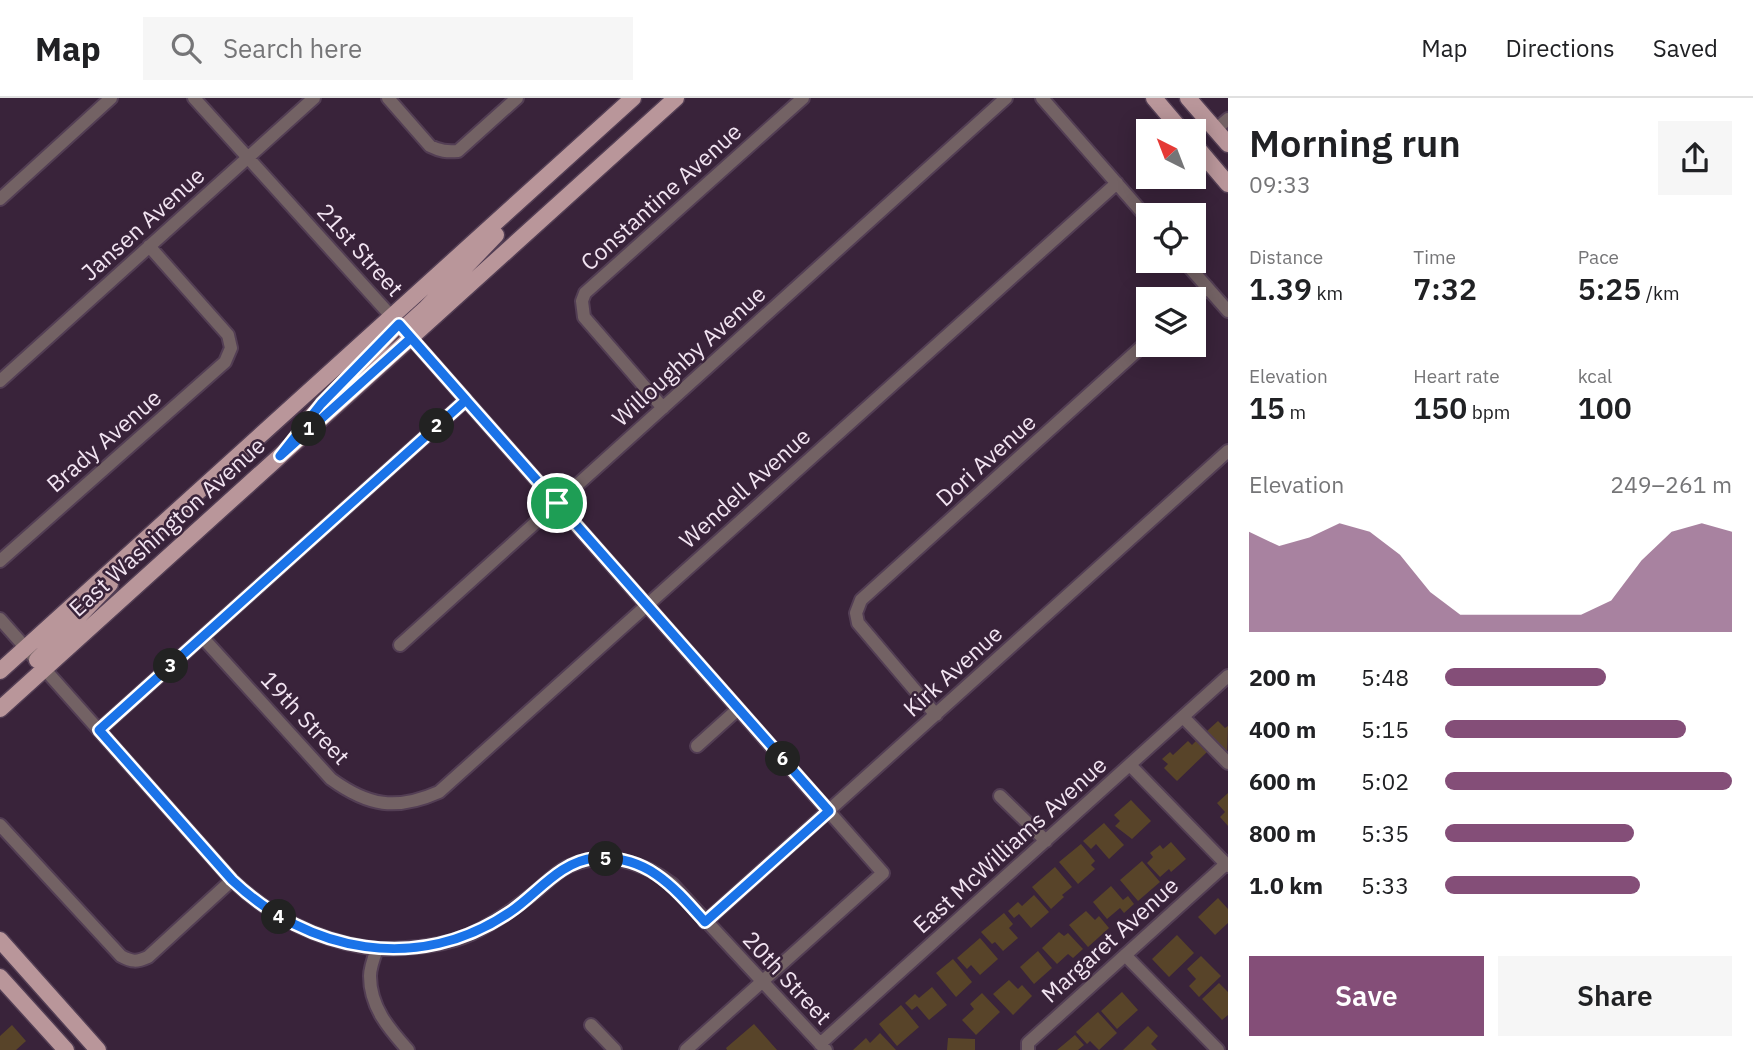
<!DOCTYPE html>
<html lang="en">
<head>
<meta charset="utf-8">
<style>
	:root { --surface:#fff; --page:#f6f6f6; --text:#202124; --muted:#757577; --line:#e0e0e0; --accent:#844e78 }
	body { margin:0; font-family:"IBM Plex Sans",sans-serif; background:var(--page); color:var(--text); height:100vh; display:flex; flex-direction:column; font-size:26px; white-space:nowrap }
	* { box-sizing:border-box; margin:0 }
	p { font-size:23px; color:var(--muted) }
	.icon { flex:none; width:38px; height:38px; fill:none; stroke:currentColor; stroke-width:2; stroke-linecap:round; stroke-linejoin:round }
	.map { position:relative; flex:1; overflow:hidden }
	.side { display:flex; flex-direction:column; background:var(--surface); width:525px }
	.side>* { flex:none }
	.needle { width:46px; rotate:318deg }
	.fabs { position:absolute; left:1136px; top:21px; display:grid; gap:14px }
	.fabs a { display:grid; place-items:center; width:70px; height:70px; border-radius:0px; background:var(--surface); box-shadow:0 4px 18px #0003; font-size:35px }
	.pin { position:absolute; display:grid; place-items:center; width:60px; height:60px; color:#fff; margin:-30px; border:4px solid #fff; border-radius:50%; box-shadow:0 2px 7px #0007 }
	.km { position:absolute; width:35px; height:35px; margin:-18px; border-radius:50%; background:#222; color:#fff; font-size:19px; line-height:35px; text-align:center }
	.round { display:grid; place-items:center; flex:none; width:74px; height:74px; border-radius:0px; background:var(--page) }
	.overview { display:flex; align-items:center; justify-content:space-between; height:119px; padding:0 21px }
	h1 { font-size:38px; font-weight:600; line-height:52px }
	.stats { display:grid; grid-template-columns:repeat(3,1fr); gap:10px; height:119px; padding:7px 21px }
	.stats div { display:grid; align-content:center }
	.stats b { font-size:30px; font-weight:600 }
	.stats small { font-size:19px; font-weight:400 }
	.stats p { font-size:19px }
	.chart { height:196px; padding:14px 21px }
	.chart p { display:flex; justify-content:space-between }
	.chart svg { width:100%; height:126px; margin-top:7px; fill:var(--accent); opacity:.7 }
	.button { display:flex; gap:14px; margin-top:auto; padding:14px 21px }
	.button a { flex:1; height:80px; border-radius:0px; background:var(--accent); color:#fff; font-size:28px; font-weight:600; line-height:80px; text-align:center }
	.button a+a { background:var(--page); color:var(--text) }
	ul { padding:0 21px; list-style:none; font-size:23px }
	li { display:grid; grid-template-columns:112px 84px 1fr; align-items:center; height:52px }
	li i { height:18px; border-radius:9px; background:var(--accent) }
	header { display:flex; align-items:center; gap:42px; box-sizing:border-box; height:98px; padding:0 35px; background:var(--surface); border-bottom:2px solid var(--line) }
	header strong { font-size:33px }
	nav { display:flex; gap:38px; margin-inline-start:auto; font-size:24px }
	.search { width:490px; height:63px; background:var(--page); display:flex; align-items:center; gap:18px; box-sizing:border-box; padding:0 24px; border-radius:0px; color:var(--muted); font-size:26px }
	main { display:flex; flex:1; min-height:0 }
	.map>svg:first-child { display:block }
</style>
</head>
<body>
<header>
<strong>Map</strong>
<div class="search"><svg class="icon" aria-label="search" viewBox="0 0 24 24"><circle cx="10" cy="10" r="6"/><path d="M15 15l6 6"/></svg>Search here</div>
<nav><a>Map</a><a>Directions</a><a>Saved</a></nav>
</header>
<main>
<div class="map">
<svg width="1228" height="952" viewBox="0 0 1228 952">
	<rect width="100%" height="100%" fill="#39233a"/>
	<!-- building -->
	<path fill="#584429" d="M1218,623L1225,630L1228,628L1227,656L1207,633Z
		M1188,643L1192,647L1196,643L1207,654L1177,683L1164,670L1168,666L1162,661L1170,654L1173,657Z
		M1228,695V728L1220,719L1225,714L1217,705Z
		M1131,702L1151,723L1132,741L1115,728L1120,723L1114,717Z
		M1104,725L1124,747L1109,761L1096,746L1091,751L1083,743Z
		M1171,744L1186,761L1171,774L1169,771L1160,779L1147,765L1153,759L1150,755L1160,747L1163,751Z
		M1081,746L1095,763L1091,767L1095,771L1078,786L1059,764Z
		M1142,763L1160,784L1138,803L1120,782Z
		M1055,769L1072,789L1062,797L1064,799L1051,811L1032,789Z
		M1111,788L1123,802L1128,798L1134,806L1124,815L1120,810L1107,821L1093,804Z
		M1034,797L1049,814L1031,830L1019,816L1014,820L1008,813L1018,804L1022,808Z
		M1218,800L1228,811V825L1215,837L1198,819Z
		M1086,813L1095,822L1099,818L1109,830L1088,849L1069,827Z
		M1004,815L1013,826L1009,830L1018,840L1003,853L995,844L992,846L981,834Z
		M1059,834L1064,838L1068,835L1083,851L1073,860L1068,856L1057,866L1042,850Z
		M1177,837L1194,855L1169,879L1152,861Z
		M980,840L998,861L980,877L971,867L967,871L957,860Z
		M1038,853L1052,870L1034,886L1020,869Z
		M1201,858L1221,878L1199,899L1189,888L1196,881L1187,871Z
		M953,861L972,884L956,899L936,875Z
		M1009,882L1018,891L1022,887L1032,898L1013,917L993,896Z
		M1219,885L1228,894V917L1222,922L1202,901Z
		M932,889L947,907L929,922L917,908L912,912L905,905L915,896L919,900Z
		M1122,894L1138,912L1117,931L1101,913Z
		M982,895L1000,914L976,937L962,922L974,911L970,906Z
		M901,907L919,929L897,948L879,926Z
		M1098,914L1117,935L1099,952L1090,943L1087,946L1076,934Z
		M754,926L777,952H727L726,950Z
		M12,927L26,943L16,952H0V938Z
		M1148,928L1158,938L1151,946L1157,952H1123Z
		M880,935L896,952H853L866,940L870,945Z
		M1075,937L1084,947L1078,952H1057Z
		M948,940L975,941V952H947Z"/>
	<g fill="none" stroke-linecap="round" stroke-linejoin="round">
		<!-- minor casing -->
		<g stroke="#533e54" stroke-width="16">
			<path id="minor" d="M194,0L419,249L883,775L686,952
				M388,0L430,48C440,53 447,54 458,53L517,0
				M1042,0L1148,121
				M1215,32L1228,21
				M0,101L111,0
				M1184,163L1228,213
				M1194,202L1207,189
				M0,283L314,0
				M663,310L584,219L582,203L585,195L803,0
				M0,463L225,264L231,250L228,237L149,148
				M0,521L232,782C272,820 321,844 377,851C374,859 370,870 370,878C370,909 389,931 408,952
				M203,540L331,681C368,708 396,713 439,694L1117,85
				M400,547L1006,0
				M936,617L858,525L856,515L861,502L1148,243
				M1183,619L1228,665
				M99,632L466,302
				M697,648L738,611
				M1130,667L1228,768
				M1000,698L1046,743
				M0,727L121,858C132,864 137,864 148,859L232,782
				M705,824L1228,353
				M377,851C407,851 443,849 471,836C494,825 514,811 534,795C544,787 555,775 567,769C603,752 642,763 672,786L826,952
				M1125,857L1218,952
				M591,927L615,952
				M820,946L1228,578
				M1028,952V945L1226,766"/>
		</g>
		<!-- major casing -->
		<g stroke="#533e54" stroke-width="19">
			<path id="major" d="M1154,0L1182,33
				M1188,0L1228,46
				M1194,46L1228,86
				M403,231L425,211L496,137
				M310,320L393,232
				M37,562L110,486
				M0,573L633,0
				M0,611L676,0
				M0,842L98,952
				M0,879L66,952"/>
		</g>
		<!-- minor -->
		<use href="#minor" stroke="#736264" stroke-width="12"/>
		<!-- major -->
		<use href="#major" stroke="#b9969a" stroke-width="16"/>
	</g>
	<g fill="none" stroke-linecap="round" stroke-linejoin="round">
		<!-- route casing -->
		<g stroke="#fff" stroke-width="14">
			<path id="route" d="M557,405L419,249L411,240L280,358L321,306L399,226L466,302L99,632L232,782C309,855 418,876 510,814C537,796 560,763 595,760C647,757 673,788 705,824L829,713L557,405"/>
		</g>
		<!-- route -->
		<use href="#route" stroke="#1a73e8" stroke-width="9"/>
	</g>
	<g text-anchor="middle" stroke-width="5" stroke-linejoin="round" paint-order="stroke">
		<!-- street labels -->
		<g font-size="23" fill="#f2e4f2" stroke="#39233a">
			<text transform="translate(661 99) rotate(-42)" y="8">Constantine Avenue</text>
			<text transform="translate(143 126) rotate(-42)" y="8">Jansen Avenue</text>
			<text transform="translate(360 152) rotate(48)" y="8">21st Street</text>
			<text transform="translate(689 258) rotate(-42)" y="8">Willoughby Avenue</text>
			<text transform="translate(104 343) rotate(-41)" y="8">Brady Avenue</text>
			<text transform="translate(986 362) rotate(-42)" y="8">Dori Avenue</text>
			<text transform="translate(745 390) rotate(-42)" y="8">Wendell Avenue</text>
			<text transform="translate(167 429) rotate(-42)" y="8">East Washington Avenue</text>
			<text transform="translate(953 573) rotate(-42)" y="8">Kirk Avenue</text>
			<text transform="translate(305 620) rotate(47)" y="8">19th Street</text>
			<text transform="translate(1010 747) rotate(-42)" y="8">East McWilliams Avenue</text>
			<text transform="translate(1110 842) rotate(-42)" y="8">Margaret Avenue</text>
			<text transform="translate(787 880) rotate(47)" y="8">20th Street</text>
		</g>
	</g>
</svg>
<div class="fabs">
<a><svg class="needle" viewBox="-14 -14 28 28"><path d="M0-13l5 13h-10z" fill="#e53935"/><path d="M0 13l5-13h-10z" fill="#757577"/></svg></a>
<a><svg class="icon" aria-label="locate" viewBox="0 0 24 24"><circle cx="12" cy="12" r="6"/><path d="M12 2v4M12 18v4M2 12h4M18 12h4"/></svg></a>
<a><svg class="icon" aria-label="layers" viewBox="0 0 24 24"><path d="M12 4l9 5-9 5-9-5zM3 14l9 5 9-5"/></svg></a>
</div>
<div class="pin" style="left:557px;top:405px;background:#1e9e55"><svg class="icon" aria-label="arrive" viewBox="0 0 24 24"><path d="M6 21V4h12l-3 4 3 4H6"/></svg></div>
<b class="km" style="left:309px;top:331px">1</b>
<b class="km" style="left:437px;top:328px">2</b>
<b class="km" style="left:171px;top:568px">3</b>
<b class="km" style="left:279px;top:819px">4</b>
<b class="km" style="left:606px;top:761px">5</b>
<b class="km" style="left:783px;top:661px">6</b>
</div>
<section class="side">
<div class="overview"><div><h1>Morning run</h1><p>09:33</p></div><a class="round"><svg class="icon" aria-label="share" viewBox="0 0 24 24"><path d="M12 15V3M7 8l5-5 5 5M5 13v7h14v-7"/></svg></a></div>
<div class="stats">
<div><p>Distance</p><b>1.39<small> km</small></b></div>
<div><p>Time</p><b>7:32</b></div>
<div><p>Pace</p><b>5:25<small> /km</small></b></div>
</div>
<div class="stats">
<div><p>Elevation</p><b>15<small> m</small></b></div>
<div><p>Heart rate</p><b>150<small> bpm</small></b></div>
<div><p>kcal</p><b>100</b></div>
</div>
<div class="chart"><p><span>Elevation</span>249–261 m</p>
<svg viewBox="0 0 160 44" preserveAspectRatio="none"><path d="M0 44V9L10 14L20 11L30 6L40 9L50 17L60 30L70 38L80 38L90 38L100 38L110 38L120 33L130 19L140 9L150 6L160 9V44z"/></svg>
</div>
<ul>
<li><b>200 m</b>5:48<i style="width:56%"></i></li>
<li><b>400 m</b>5:15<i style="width:84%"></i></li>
<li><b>600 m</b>5:02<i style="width:100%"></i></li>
<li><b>800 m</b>5:35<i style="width:66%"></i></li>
<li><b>1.0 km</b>5:33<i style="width:68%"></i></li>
</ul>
<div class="button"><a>Save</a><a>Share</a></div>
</section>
</main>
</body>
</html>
